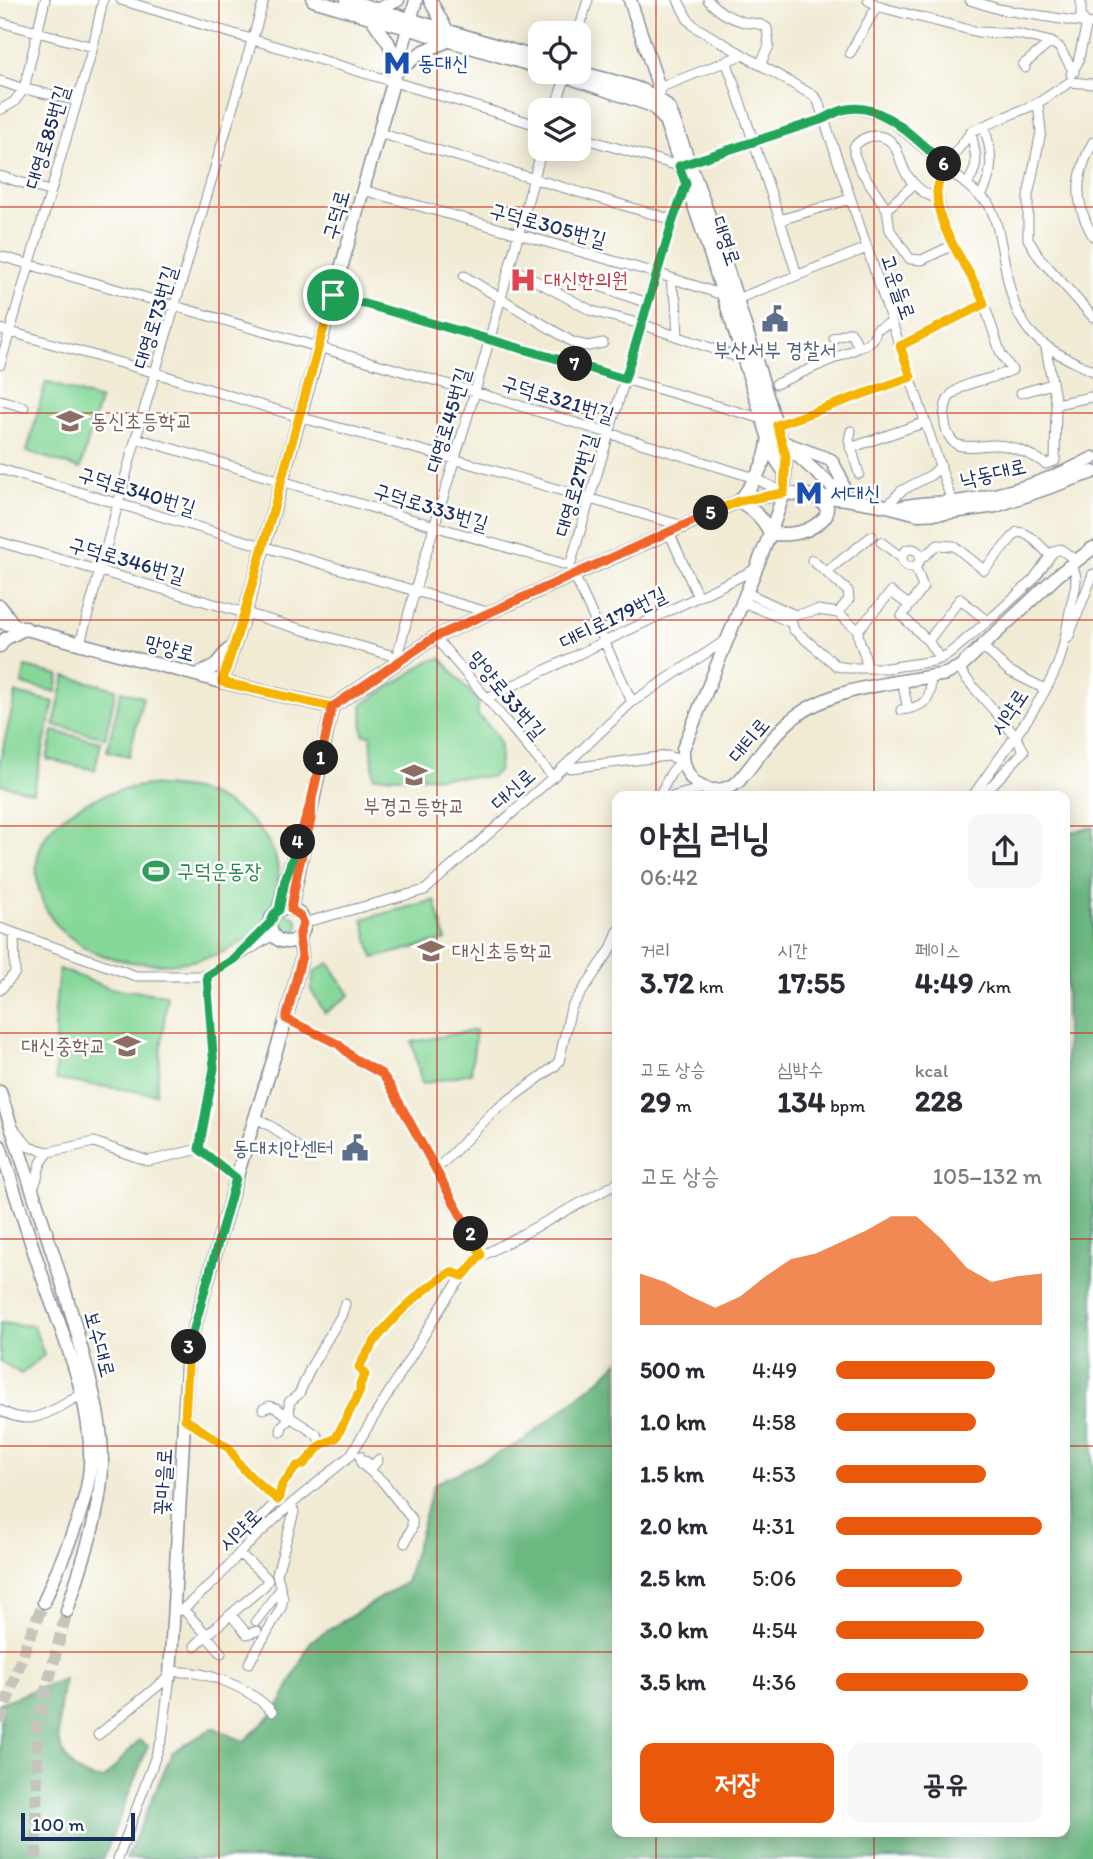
<!DOCTYPE html>
<html lang="ko">
<head>
<meta charset="utf-8">
<style>
	:root { --surface:#fff; --page:#f7f7f7; --text:#2b2b33; --muted:#7c7c81; --accent:#ea580c }
	body { margin:0; font-family:Itim,"Poor Story",sans-serif; background:var(--page); color:var(--text); height:100vh; display:flex; flex-direction:column; font-size:26px; white-space:nowrap }
	* { box-sizing:border-box; margin:0 }
	p { font-size:23px; color:var(--muted) }
	.icon { flex:none; width:38px; height:38px; fill:none; stroke:currentColor; stroke-width:2; stroke-linecap:round; stroke-linejoin:round }
	.map { position:relative; flex:1; overflow:hidden }
	.panel { position:absolute; left:612px; top:791px; width:458px; height:1046px; display:flex; flex-direction:column; background:var(--surface); border-radius:14px; box-shadow:0 4px 18px #0003 }
	.panel>* { flex:none }
	.fabs { position:absolute; left:528px; top:21px; display:grid; gap:14px }
	.fabs a { display:grid; place-items:center; width:63px; height:63px; border-radius:14px; background:var(--surface); box-shadow:0 4px 18px #0003; font-size:35px }
	.scale { position:absolute; left:21px; bottom:18px; width:114px; box-sizing:border-box; padding-left:7px; border:4px solid #1b2f5e; border-top:0; font-size:19px; line-height:24px; white-space:nowrap; color:#1b2f5e; -webkit-text-stroke:5px #fff; paint-order:stroke }
	.pin { position:absolute; display:grid; place-items:center; width:60px; height:60px; color:#fff; margin:-30px; border:4px solid #fff; border-radius:50%; box-shadow:0 2px 7px #0007 }
	.km { position:absolute; width:35px; height:35px; margin:-18px; border-radius:50%; background:#222; color:#fff; font-size:19px; line-height:35px; text-align:center }
	.round { display:grid; place-items:center; flex:none; width:74px; height:74px; border-radius:14px; background:var(--page) }
	.headline { display:flex; align-items:center; justify-content:space-between; height:119px; padding:0 28px }
	h1 { font-size:38px; font-weight:800; line-height:52px }
	.metrics { display:grid; grid-template-columns:repeat(3,1fr); gap:10px; height:119px; padding:7px 28px }
	.metrics div { display:grid; align-content:center }
	.metrics b { font-size:30px; font-weight:800 }
	.metrics small { font-size:19px; font-weight:400 }
	.metrics p { font-size:19px }
	.chart { height:196px; padding:14px 28px }
	.chart p { display:flex; justify-content:space-between }
	.chart svg { width:100%; height:126px; margin-top:7px; fill:var(--accent); opacity:.7 }
	.action { display:flex; gap:14px; margin-top:auto; padding:14px 28px }
	.action a { flex:1; height:80px; border-radius:14px; background:var(--accent); color:#fff; font-size:28px; font-weight:800; line-height:80px; text-align:center }
	.action a+a { background:var(--page); color:var(--text) }
	ul { padding:0 28px; list-style:none; font-size:23px }
	li { display:grid; grid-template-columns:112px 84px 1fr; align-items:center; height:52px }
	li i { height:18px; border-radius:9px; background:var(--accent) }
	.map>svg:first-child { display:block }
</style>
</head>
<body>
<div class="map">
<svg width="1093" height="1859" viewBox="0 0 1093 1859">
	<rect width="100%" height="100%" fill="#fff"/>
	<filter id="ink" filterUnits="userSpaceOnUse"><feTurbulence type="fractalNoise" baseFrequency=".0143" numOctaves="2"/><feDisplacementMap in="SourceGraphic" scale="14" xChannelSelector="R" yChannelSelector="G"/><feConvolveMatrix kernelMatrix="1 2 1 2 8 2 1 2 1" color-interpolation-filters="sRGB"/></filter>
	<filter id="wash" filterUnits="userSpaceOnUse"><feTurbulence type="fractalNoise" baseFrequency=".00686" numOctaves="4" result="noise"/><feDisplacementMap in="SourceGraphic" scale="28" xChannelSelector="R" yChannelSelector="G"/><feGaussianBlur stdDeviation="1.57" result="paint"/><feColorMatrix in="noise" values="0 0 0 0 0 0 0 0 0 0 0 0 0 0 0 0 0 1.4 0 .05"/><feComposite in="paint" operator="in"/></filter>
	<g filter="url(#wash)">
		<rect width="100%" height="100%" fill="#f1ebd4"/>
		<!-- green -->
		<path fill="#86d899" stroke="#50847c" stroke-width="2" d="M46,382L100,400L80,469L27,451Z
			M441,658L478,702V716C499,733 504,745 498,771L491,777H374L371,735L363,734L362,705L429,661Z
			M25,667L59,675L56,692L22,684Z
			M65,676L116,689L105,738L54,725Z
			M121,691L143,697L129,756L107,751Z
			M16,693L54,702L33,792L0,784V760Z
			M53,731L101,742L95,770L47,759Z
			M146,785C163,786 181,787 198,791C240,803 287,842 277,890C261,967 152,977 92,951C84,948 77,942 70,937C57,929 44,909 40,894C21,822 87,795 146,785Z
			M435,900L446,940L373,958L363,919Z
			M276 925a11 11 0 1 1 22 0a11 11 0 1 1-22 0Z
			M329,963L350,995L325,1013L311,990L314,972Z
			M59,969L109,988L167,995L156,1094L56,1080L55,1009Z
			M476,1030L471,1073L422,1084L412,1042Z
			M0,1323L34,1326L44,1355L21,1374L0,1361Z"/>
		<!-- forest -->
		<path fill="#6cb881" stroke="#447470" stroke-width="2" d="M1093,827V1859H126L172,1753L212,1728L244,1741L277,1710L311,1641L406,1582L434,1484L522,1442L603,1377L618,1361V1832H1066V833Z
			M64,1679C62,1696 56,1724 59,1740C64,1763 81,1780 104,1779L139,1740L148,1746L103,1859H0V1703Z"/>
	</g>
	<g filter="url(#ink)">
		<g fill="none" stroke-linecap="round" stroke-linejoin="round">
			<!-- major-tunnel -->
			<path stroke="#c6c5bc" stroke-width="12" stroke-dasharray="12 6" stroke-linecap="butt" d="M0,1722L26,1645L44,1602
				M36,1859L37,1725L67,1611"/>
			<!-- minor casing -->
			<g stroke="#868d99" stroke-width="11">
				<path id="minor" d="M121,0L541,126
					M678,0L687,18L695,27L814,96L818,101L952,502
					M708,0C717,11 730,18 744,22C753,24 759,22 767,28L769,46L760,65
					M868,0L880,7L978,32L1018,34L1051,42L1059,47L1074,72
					M970,0L998,9L1093,24
					M0,22L93,47
					M578,33L588,0
					M850,53L877,6
					M727,63L780,220L797,275
					M1025,68L1023,65L1051,42
					M1071,74L1078,62L1087,23L1081,18V0
					M0,81L24,89L76,100
					M659,88L742,55
					M1038,103L1041,132L1028,196V239L1039,257L1093,317
					M0,110L14,102L24,89L45,0
					M554,110L567,73
					M379,133L673,220
					M579,137L679,166L823,119C853,105 862,107 892,121L988,203C998,221 1000,240 1004,260C1016,330 1030,342 1093,371
					M1093,142C1075,177 1073,201 1093,236
					M0,176L49,191
					M967,184C981,163 975,155 971,132
					M363,190L656,273L723,295
					M981,196C994,172 993,153 984,127
					M938,199C925,195 915,187 907,175C902,167 900,157 896,149C887,131 865,133 854,147V154L860,169L887,209L890,230L910,259L922,260L953,245
					M887,209L914,184
					M780,220L850,199
					M0,256L475,392L755,478L784,493
					M510,267L592,311L641,324L743,359
					M464,276L574,343L588,346L603,343
					M671,278L672,289L676,300L678,337
					M580,279L647,303
					M333,295L763,419
					M737,299L867,248
					M0,329L156,373L299,417L454,459L683,526
					M834,338L851,332L859,347
					M900,346L984,304
					M1046,348L1056,404L1055,461L1046,464C1033,455 1012,445 996,445C985,444 969,449 958,445C942,438 940,403 953,393C970,379 991,381 1012,370L1001,354L979,289L945,232L937,191L939,183L945,166L972,131L1038,103L1070,82L1093,84
					M0,365L93,47L103,0
					M776,384L867,344L873,339L877,329L892,322
					M1021,393L1052,384
					M0,400L24,407
					M1056,404L1091,397
					M777,425L911,377
					M851,431L849,440L859,474
					M136,438L570,566
					M850,448L926,422
					M0,469L487,612
					M887,506L901,491L931,475L941,466
					M669,532L698,597
					M0,542L390,655L398,660L399,649L415,590L475,392L542,149
					M881,542L902,558
					M902 558a9 9 0 1 1 18 0a9 9 0 1 1-18 0Z
					M920,559L938,545L954,546L984,570L1017,532C1030,532 1040,546 1050,555
					M812,560L848,591L849,599L838,613
					M915,566L923,587L902,616L928,641L960,599L987,621
					M826,572L872,536
					M745,592L795,615L818,610L838,613L858,630L891,592L909,605
					M741,601L792,623L793,629L837,666L848,668H887L934,661L949,654L995,615L1033,580L1053,552L1060,549L1077,561
					M858,630C858,647 867,651 866,667
					M435,637L553,777
					M1068,638L1093,574
					M928,641L940,659
					M80,643L136,438L264,0
					M982,646L1009,671L1045,689
					M958,667C978,697 1007,719 1024,751L982,796
					M902,682L908,709
					M487,698L754,570
					M632,702L570,566L656,273L686,183
					M901,710C924,707 933,700 930,677
					M565,765L570,768L667,756L682,760L671,773L659,796
					M674,796L704,788
					M973,796C1000,755 1040,709 1058,664C1065,646 1067,626 1071,606C1074,590 1080,581 1072,565
					M303,923L425,890L553,777L632,702L726,640
					M0,928L136,976H207L273,935
					M237,955L270,923
					M0,990L15,973L14,933
					M286,1019L338,1044L355,1059L382,1075L389,1084L481,1255
					M255,1117L274,1128L302,1151
					M14,1129L29,1147L49,1152L94,1142L148,1161L199,1149
					M199,1149L213,1068L207,976
					M199,1149L236,1179
					M434,1166L442,1164L494,1111L555,1066L559,1061L571,1008L611,949L618,931
					M33,1188C42,1171 34,1169 49,1152
					M0,1410C32,1429 52,1410 81,1395
					M185,1419L230,1449C239,1469 261,1487 278,1500
					M281,1432L282,1426L290,1418L289,1402L299,1394L311,1367L341,1316L345,1304
					M321,1445L334,1440L361,1389L360,1384L364,1375L359,1367L375,1338L383,1330L429,1287L453,1272L463,1276
					M360,1456L362,1464L383,1482L412,1519V1527L405,1543
					M365,1461L373,1466L378,1460
					M250,1543V1536L255,1524L277,1501L282,1485L297,1466L303,1465L322,1444L316,1434L276,1408L270,1406L263,1409
					M183,1609L207,1635L265,1585L268,1580L266,1577L240,1554
					M174,1612L183,1609L216,1580L244,1548L289,1506L350,1456L448,1296L476,1259L618,1183
					M231,1615L247,1634L257,1631
					M256,1621L280,1590
					M195,1646L206,1635L221,1653
					M249,1663L281,1608L283,1598L277,1574L294,1512L291,1505
					M171,1672C204,1669 250,1687 272,1712
					M98,1735L170,1676
					M118,1859L162,1739L170,1676"/>
			</g>
			<!-- major casing -->
			<g stroke="#868d99" stroke-width="15">
				<path id="major" d="M313,0L541,68
					M347,0L524,54
					M430,0L446,29
					M630,0L659,88L654,103
					M377,10L398,0
					M370,16L388,42L398,63
					M396,72L422,52L450,40
					M553,72L653,106L665,120L709,250L775,458L783,470
					M579,72C605,80 654,87 670,110L720,246L786,456L784,493L770,534L683,749C681,782 709,802 738,782C755,762 771,737 791,720C833,686 895,683 946,674L961,666L1058,575L1093,548
					M768,442C766,463 753,485 739,501C753,510 764,518 770,534C793,535 809,534 826,516L827,507L814,496
					M782,442L831,460L840,476L846,499
					M789,448L846,499
					M898,508C920,501 940,504 963,501C1009,494 1052,480 1093,458
					M0,606L14,625
					M0,622L222,682L332,707L435,637L739,501L784,493L846,499L887,506L918,514L945,513L996,506L1093,472
					M0,646L5,639L26,628
					M197,675L214,667L228,650
					M222,682L245,612L416,0
					M270 925a17 17 0 1 1 34 0a17 17 0 1 1-34 0Z
					M291,909L332,707
					M279,910L285,880L293,858
					M0,1092C26,1174 55,1253 78,1336C89,1378 102,1416 102,1461C102,1512 82,1562 67,1611
					M0,1146C15,1192 29,1238 45,1284C65,1341 93,1403 90,1465C88,1509 60,1561 44,1602
					M170,1676L188,1350L236,1179L286,1019L302,956L299,937"/>
			</g>
			<!-- minor -->
			<use href="#minor" stroke="#fff" stroke-width="9"/>
			<!-- major -->
			<use href="#major" stroke="#fff" stroke-width="12"/>
		</g>
	</g>
	<g fill="none" stroke-linecap="round" stroke-linejoin="round" filter="url(#ink)">
		<!-- split-1 casing -->
		<g stroke="#fff" stroke-width="14">
			<path id="split-1" d="M321,758L332,707L222,682L245,611L333,295"/>
		</g>
		<!-- split-2 casing -->
		<g stroke="#fff" stroke-width="14">
			<path id="split-2" d="M321,758L312,798L311,820L298,870L291,909L301,917L303,923L299,937L302,956L286,1019L338,1044L355,1059L382,1074L389,1084L471,1234"/>
		</g>
		<!-- split-3 casing -->
		<g stroke="#fff" stroke-width="14">
			<path id="split-3" d="M189,1347L185,1419L230,1449C239,1469 261,1486 278,1500L282,1485L297,1466L303,1465L321,1445L336,1438L360,1391V1384L365,1375L359,1367C377,1330 416,1293 451,1272L463,1276L481,1255L471,1234"/>
		</g>
		<!-- split-4 casing -->
		<g stroke="#fff" stroke-width="14">
			<path id="split-4" d="M189,1347L236,1178L199,1149L214,1068L207,976L234,959L270,923L275,913L279,910L285,880L298,842"/>
		</g>
		<!-- split-5 casing -->
		<g stroke="#fff" stroke-width="14">
			<path id="split-5" d="M298,842L312,798L332,707L435,637L711,513"/>
		</g>
		<!-- split-6 casing -->
		<g stroke="#fff" stroke-width="14">
			<path id="split-6" d="M711,513L739,501L784,493L786,456L777,425L911,377L900,346L984,304C971,266 937,235 937,192C937,184 942,174 946,166L944,164"/>
		</g>
		<!-- split-7 casing -->
		<g stroke="#fff" stroke-width="14">
			<path id="split-7" d="M575,364L625,379L673,220L686,184L679,166L823,119C829,116 836,112 843,110C882,99 918,142 944,164"/>
		</g>
		<!-- split-8 casing -->
		<g stroke="#fff" stroke-width="14">
			<path id="split-8" d="M333,295L575,364"/>
		</g>
		<!-- split-1 -->
		<use href="#split-1" stroke="#f5b400" stroke-width="9"/>
		<!-- split-2 -->
		<use href="#split-2" stroke="#f0652b" stroke-width="9"/>
		<!-- split-3 -->
		<use href="#split-3" stroke="#f5b400" stroke-width="9"/>
		<!-- split-4 -->
		<use href="#split-4" stroke="#22a559" stroke-width="9"/>
		<!-- split-5 -->
		<use href="#split-5" stroke="#f0652b" stroke-width="9"/>
		<!-- split-6 -->
		<use href="#split-6" stroke="#f5b400" stroke-width="9"/>
		<!-- split-7 -->
		<use href="#split-7" stroke="#22a559" stroke-width="9"/>
		<!-- split-8 -->
		<use href="#split-8" stroke="#22a559" stroke-width="9"/>
	</g>
	<!-- grid -->
	<path fill="none" stroke="#c8321e" stroke-width="2" stroke-opacity="0.55" d="M219,0V1859M437,0V1859M656,0V796M874,0V796M0,207H1093M0,413H1093M0,620H1093M0,826H618M1066,826H1093M0,1033H618M1066,1033H1093M0,1239H618M1066,1239H1093M0,1446H618M1066,1446H1093M0,1652H618M1066,1652H1093M656,1832V1859M874,1832V1859"/>
	<!-- icons -->
	<defs>
		<g id="metro-bare" transform="scale(2.1)"><path d="M-5.5 5V-5H-3L0 0L3-5H5.5V5H3V-.5L0 4L-3-.5V5Z" fill="#1a4fb4" stroke="#fff" stroke-width="2.5" paint-order="stroke"/></g>
		<g id="hospital-bare" transform="scale(2.1)"><path d="M-5-5h3v3.5h4V-5h3V5h-3V1.5h-4V5h-3Z" fill="#e0444e" stroke="#fff" stroke-width="2.5" paint-order="stroke"/></g>
		<g id="civic-bare" transform="scale(2.1)"><path d="M-.6-6.5H3V-4.5H.6V-3L4-1V1h2V6H-6V1h2V-1L-.6-3ZM-1.2 2.5V6h2.4V2.5Z" fill="#5c6f8a" stroke="#fff" stroke-width="2.5" paint-order="stroke"/></g>
		<g id="school-bare" transform="scale(2.1)"><path d="M0-5L7-2L0 1L-7-2ZM-4 1L0 2.5L4 1V4Q0 6-4 4Z" fill="#8d6e63" stroke="#fff" stroke-width="2.5" paint-order="stroke"/></g>
		<g id="stadium-bare" transform="scale(2.1)"><path d="M0-5a6.5 5 0 1 0 0 10a6.5 5 0 1 0 0-10ZM-3.5-1.8h7v3.6h-7Z" fill="#2e9e5b" stroke="#fff" stroke-width="2.5" paint-order="stroke"/></g>
	</defs>
	<g fill-rule="evenodd">
		<use href="#metro-bare" x="397" y="63"/>
		<use href="#hospital-bare" x="523" y="280"/>
		<use href="#civic-bare" x="775" y="319"/>
		<use href="#school-bare" x="70" y="421"/>
		<use href="#metro-bare" x="809" y="493"/>
		<use href="#school-bare" x="414" y="775"/>
		<use href="#stadium-bare" x="156" y="871"/>
		<use href="#school-bare" x="431" y="951"/>
		<use href="#school-bare" x="127" y="1046"/>
		<use href="#civic-bare" x="355" y="1148"/>
	</g>
	<g text-anchor="middle" stroke-width="5" stroke-linejoin="round" paint-order="stroke">
		<!-- transit labels -->
		<g font-size="21" fill="#164399" stroke="#fff" text-anchor="start">
			<text x="418" y="70">동대신</text>
			<text x="830" y="500">서대신</text>
		</g>
		<!-- street labels -->
		<g font-size="21" fill="#1b2f5e" stroke="#fff">
			<text transform="translate(47 137) rotate(-73)" y="7">대영로85번길</text>
			<text transform="translate(336 215) rotate(-74)" y="7">구덕로</text>
			<text transform="translate(548 225) rotate(15)" y="7">구덕로305번길</text>
			<text transform="translate(726 241) rotate(71)" y="7">대영로</text>
			<text transform="translate(898 287) rotate(71)" y="7">고운들로</text>
			<text transform="translate(155 317) rotate(-73)" y="7">대영로73번길</text>
			<text transform="translate(558 399) rotate(17)" y="7">구덕로321번길</text>
			<text transform="translate(448 420) rotate(-73)" y="7">대영로45번길</text>
			<text transform="translate(993 473) rotate(-13)" y="7">낙동대로</text>
			<text transform="translate(576 485) rotate(-74)" y="7">대영로27번길</text>
			<text transform="translate(137 491) rotate(17)" y="7">구덕로340번길</text>
			<text transform="translate(431 507) rotate(17)" y="7">구덕로333번길</text>
			<text transform="translate(127 560) rotate(16)" y="7">구덕로346번길</text>
			<text transform="translate(613 618) rotate(-26)" y="7">대티로179번길</text>
			<text transform="translate(170 648) rotate(15)" y="7">망양로</text>
			<text transform="translate(507 695) rotate(50)" y="7">망양로33번길</text>
			<text transform="translate(1009 712) rotate(-56)" y="7">시약로</text>
			<text transform="translate(749 740) rotate(-50)" y="7">대티로</text>
			<text transform="translate(513 789) rotate(-42)" y="7">대신로</text>
			<text transform="translate(100 1344) rotate(75)" y="7">보수대로</text>
			<text transform="translate(163 1482) rotate(-87)" y="7">꽃마을로</text>
			<text transform="translate(240 1530) rotate(-45)" y="7">시약로</text>
		</g>
		<!-- health labels -->
		<g font-size="21" fill="#be3a42" stroke="#fff" text-anchor="start">
			<text x="544" y="287">대신한의원</text>
		</g>
		<!-- service labels -->
		<g font-size="21" fill="#4e5e75" stroke="#fff">
			<text x="775" y="357">부산서부 경찰서</text>
			<text x="334" y="1155" text-anchor="end">동대치안센터</text>
		</g>
		<!-- education labels -->
		<g font-size="21" fill="#785e54" stroke="#fff" text-anchor="start">
			<text x="91" y="428">동신초등학교</text>
			<text x="414" y="813" text-anchor="middle">부경고등학교</text>
			<text x="452" y="958">대신초등학교</text>
			<text x="106" y="1053" text-anchor="end">대신중학교</text>
		</g>
		<!-- leisure labels -->
		<g font-size="21" fill="#27864d" stroke="#fff" text-anchor="start">
			<text x="177" y="878">구덕운동장</text>
		</g>
	</g>
</svg>
<div class="fabs">
<a><svg class="icon" aria-label="locate" viewBox="0 0 24 24"><circle cx="12" cy="12" r="6"/><path d="M12 2v4M12 18v4M2 12h4M18 12h4"/></svg></a>
<a><svg class="icon" aria-label="layers" viewBox="0 0 24 24"><path d="M12 4l9 5-9 5-9-5zM3 14l9 5 9-5"/></svg></a>
</div>
<div class="scale">100 m</div>
<div class="pin" style="left:333px;top:295px;background:#1e9e55"><svg class="icon" aria-label="arrive" viewBox="0 0 24 24"><path d="M6 21V4h12l-3 4 3 4H6"/></svg></div>
<b class="km" style="left:321px;top:758px">1</b>
<b class="km" style="left:471px;top:1234px">2</b>
<b class="km" style="left:189px;top:1347px">3</b>
<b class="km" style="left:298px;top:842px">4</b>
<b class="km" style="left:711px;top:513px">5</b>
<b class="km" style="left:944px;top:164px">6</b>
<b class="km" style="left:575px;top:364px">7</b>
<section class="panel">
<div class="headline"><div><h1>아침 러닝</h1><p>06:42</p></div><a class="round"><svg class="icon" aria-label="share" viewBox="0 0 24 24"><path d="M12 15V3M7 8l5-5 5 5M5 13v7h14v-7"/></svg></a></div>
<div class="metrics">
<div><p>거리</p><b>3.72<small> km</small></b></div>
<div><p>시간</p><b>17:55</b></div>
<div><p>페이스</p><b>4:49<small> /km</small></b></div>
</div>
<div class="metrics">
<div><p>고도 상승</p><b>29<small> m</small></b></div>
<div><p>심박수</p><b>134<small> bpm</small></b></div>
<div><p>kcal</p><b>228</b></div>
</div>
<div class="chart"><p><span>고도 상승</span>105–132 m</p>
<svg viewBox="0 0 160 44" preserveAspectRatio="none"><path d="M0 44V26L10 29L20 34L30 38L40 34L50 27L60 21L70 19L80 15L90 11L100 6L110 6L120 14L130 24L140 29L150 27L160 26V44z"/></svg>
</div>
<ul>
<li><b>500 m</b>4:49<i style="width:77%"></i></li>
<li><b>1.0 km</b>4:58<i style="width:68%"></i></li>
<li><b>1.5 km</b>4:53<i style="width:73%"></i></li>
<li><b>2.0 km</b>4:31<i style="width:100%"></i></li>
<li><b>2.5 km</b>5:06<i style="width:61%"></i></li>
<li><b>3.0 km</b>4:54<i style="width:72%"></i></li>
<li><b>3.5 km</b>4:36<i style="width:93%"></i></li>
</ul>
<div class="action"><a>저장</a><a>공유</a></div>
</section>
</div>
</body>
</html>
